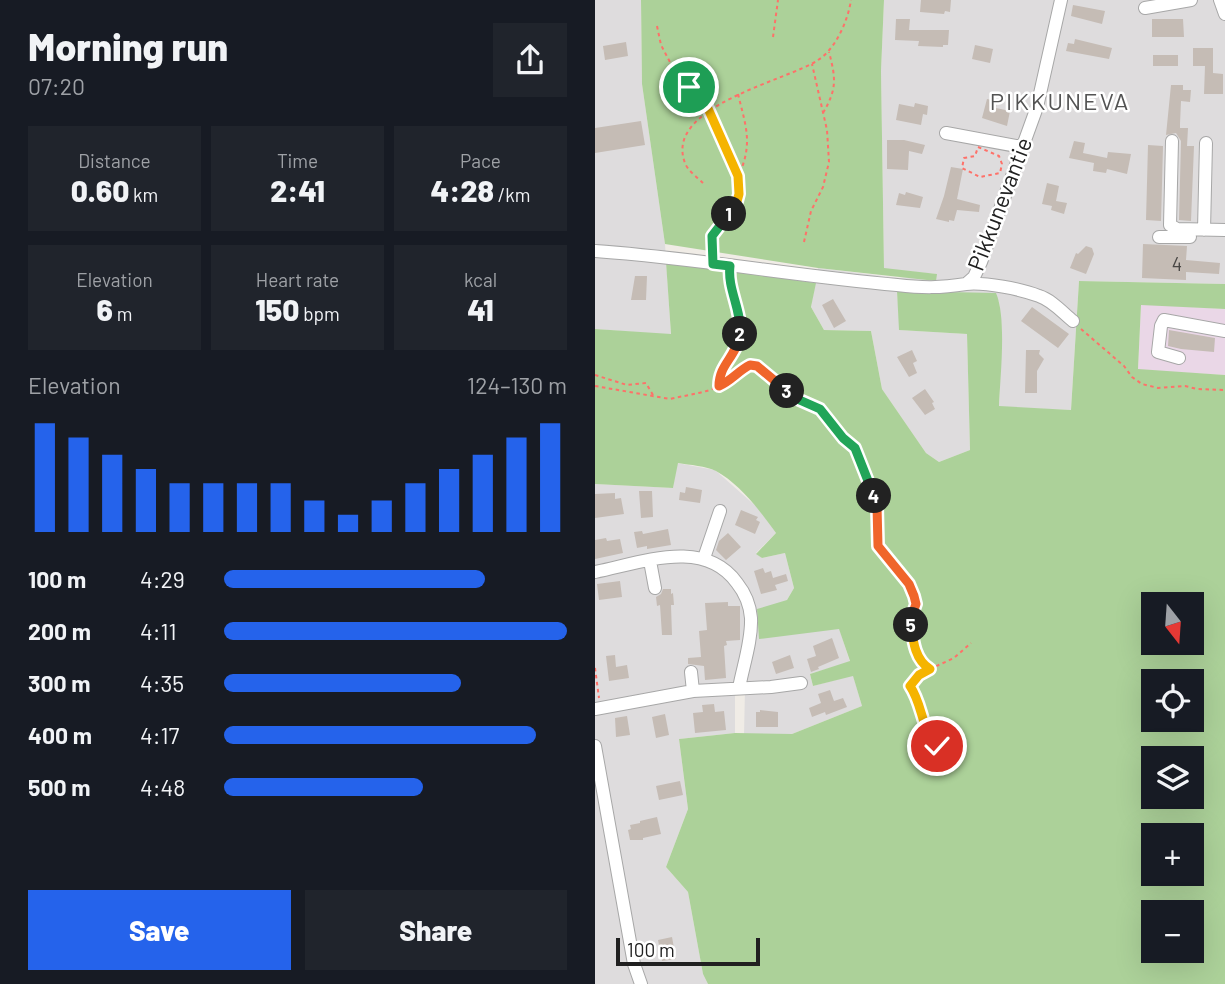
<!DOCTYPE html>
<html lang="en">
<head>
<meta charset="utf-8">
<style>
	:root { --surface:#171b24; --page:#20242c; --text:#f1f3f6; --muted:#9ea1a6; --accent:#2563eb }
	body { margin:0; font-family:Barlow,sans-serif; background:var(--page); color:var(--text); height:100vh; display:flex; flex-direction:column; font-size:26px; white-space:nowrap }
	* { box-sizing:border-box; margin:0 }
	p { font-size:23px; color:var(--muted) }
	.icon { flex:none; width:38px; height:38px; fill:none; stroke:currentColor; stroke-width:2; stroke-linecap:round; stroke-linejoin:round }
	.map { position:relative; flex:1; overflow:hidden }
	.side { display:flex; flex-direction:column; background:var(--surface); width:595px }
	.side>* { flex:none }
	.needle { width:46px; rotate:163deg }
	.buttons { position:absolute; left:546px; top:592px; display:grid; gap:14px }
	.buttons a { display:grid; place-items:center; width:63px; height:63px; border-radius:0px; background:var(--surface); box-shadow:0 7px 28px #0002; font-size:35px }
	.scale { position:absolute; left:21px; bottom:18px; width:144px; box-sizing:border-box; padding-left:7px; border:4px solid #202020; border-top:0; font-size:19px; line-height:24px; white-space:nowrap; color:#202020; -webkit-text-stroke:5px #fff; paint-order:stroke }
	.pin { position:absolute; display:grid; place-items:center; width:60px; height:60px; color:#fff; margin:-30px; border:4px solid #fff; border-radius:50%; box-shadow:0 2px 7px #0007 }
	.km { position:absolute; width:35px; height:35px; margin:-18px; border-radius:50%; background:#222; color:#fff; font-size:19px; line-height:35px; text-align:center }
	.round { display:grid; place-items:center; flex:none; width:74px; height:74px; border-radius:0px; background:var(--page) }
	.headline { display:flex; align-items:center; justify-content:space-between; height:119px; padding:0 28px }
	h1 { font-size:38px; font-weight:800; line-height:52px }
	.stats { display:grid; grid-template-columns:repeat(3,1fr); gap:10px; height:119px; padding:7px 28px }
	.stats div { display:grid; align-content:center; border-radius:0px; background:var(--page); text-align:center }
	.stats b { font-size:30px; font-weight:800 }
	.stats small { font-size:19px; font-weight:400 }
	.stats p { font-size:19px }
	.chart { height:196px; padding:14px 28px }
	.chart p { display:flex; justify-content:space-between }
	.chart svg { width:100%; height:126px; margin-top:7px; stroke:var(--accent); stroke-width:6 }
	.action { display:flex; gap:14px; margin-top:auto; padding:14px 28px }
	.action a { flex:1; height:80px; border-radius:0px; background:var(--accent); color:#fff; font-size:28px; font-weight:800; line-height:80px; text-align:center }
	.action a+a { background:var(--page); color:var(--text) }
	ul { padding:0 28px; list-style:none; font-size:23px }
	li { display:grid; grid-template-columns:112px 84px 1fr; align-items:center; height:52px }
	li i { height:18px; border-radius:9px; background:var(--accent) }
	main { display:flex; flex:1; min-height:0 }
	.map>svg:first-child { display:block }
</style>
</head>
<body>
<main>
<section class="side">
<div class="headline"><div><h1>Morning run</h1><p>07:20</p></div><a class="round"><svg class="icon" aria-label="share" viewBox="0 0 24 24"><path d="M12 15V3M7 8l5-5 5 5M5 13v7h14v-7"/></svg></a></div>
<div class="stats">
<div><p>Distance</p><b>0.60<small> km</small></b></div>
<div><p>Time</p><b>2:41</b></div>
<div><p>Pace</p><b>4:28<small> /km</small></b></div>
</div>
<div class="stats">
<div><p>Elevation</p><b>6<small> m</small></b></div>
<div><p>Heart rate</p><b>150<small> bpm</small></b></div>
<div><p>kcal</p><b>41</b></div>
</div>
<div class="chart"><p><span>Elevation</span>124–130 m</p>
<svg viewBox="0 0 160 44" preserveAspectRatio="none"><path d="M5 44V6M15 44V11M25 44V17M35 44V22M45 44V27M55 44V27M65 44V27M75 44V27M85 44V33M95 44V38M105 44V33M115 44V27M125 44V22M135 44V17M145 44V11M155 44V6"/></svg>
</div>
<ul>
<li><b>100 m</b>4:29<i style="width:76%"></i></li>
<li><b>200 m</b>4:11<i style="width:100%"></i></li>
<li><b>300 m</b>4:35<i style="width:69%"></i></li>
<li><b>400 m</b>4:17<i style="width:91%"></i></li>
<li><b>500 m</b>4:48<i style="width:58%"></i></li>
</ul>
<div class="action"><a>Save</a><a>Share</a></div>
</section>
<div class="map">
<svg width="630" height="984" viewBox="0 0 630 984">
	<rect width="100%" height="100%" fill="#f0ece6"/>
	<!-- residential -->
	<path fill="#dedcdd" d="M0,0H46L47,84L70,244L76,335L0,329Z
		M289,0H630V284L484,281L476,410L404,407L407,330L404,301L302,291L305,330L372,334L375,450L344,462L331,453L287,389L276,331L229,330L216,307L223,268L304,278L341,274L289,269L286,71Z
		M82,463L120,470L163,508L181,533L161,553L167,558L190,553L199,588L192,600L244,628L255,662L215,674L218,686L258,675L267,706L197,734L149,735L150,689L140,688V733L84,739L93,809L71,867L93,892L108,974L113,984H0V484L78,488Z"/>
	<!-- industrial -->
	<path fill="#ead7e7" d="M546,304L630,309V375L543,370Z"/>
	<!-- forest -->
	<path fill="#acd199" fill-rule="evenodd" d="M46,0H289L286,71L289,268L342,274L341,281L223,268L70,244L47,84Z
		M71,262L221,283L216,307L229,330L276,331L287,389L331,453L344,462L375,450L372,334L304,330L302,291L401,293C412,318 405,378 404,406L476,410L484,281L630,284V309L546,305L543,369L630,375V984H113L108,974L93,892L71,867L93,809L84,739L140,733L197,734L267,706L258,676L218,686L215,674L255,661L244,629L164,639L162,609L192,600L199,588L190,553L167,558L161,554L181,533C165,511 146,485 121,471C111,466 95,465 83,463L78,488L0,484V329L76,334ZM558,604H597V642H558ZM558,681H597V719H558ZM558,758H597V796H558ZM558,835H597V873H558ZM558,912H597V950H558Z"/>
	<!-- building -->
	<path fill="#c5bcb5" d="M326,0H356L355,12L350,11L349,14L325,12Z
		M478,5L510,11L507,24L476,16Z
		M301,19H315L314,30H354L353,45H348V47L323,46L324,41L300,40Z
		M557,19H588L589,37H557Z
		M480,39L517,48L514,59L471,51L473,43L479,44Z
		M31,42L33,56L10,60L8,46Z
		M380,45L398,49L395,63L377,59Z
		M598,48H618V73L628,74V94H609L610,66H598Z
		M558,55H583V66H558Z
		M576,85H588V90H596L595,102L586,101L585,124V128H593L592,146H599L596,221L584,220L586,141L581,133L571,135Z
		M392,99L402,101L401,108L415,111L412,126L387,118Z
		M320,103L333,106L332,115L328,114L326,125L301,120L304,104L319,107Z
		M46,121L50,145L0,153V128Z
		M292,140H309L330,145L327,154L314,151L313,170L292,169Z
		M479,141L490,143L488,153L512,158L513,152L536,154L532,174L512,169L511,173L498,171L499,163L474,158Z
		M553,145L568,146L566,221L551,220Z
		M356,167L368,169L362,199L385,205L384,212L362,210L359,221L354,220V222L341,219L349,196Z
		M452,183L464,186L461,201L472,203L469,214L456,210L457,206L447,204Z
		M311,192L328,197L325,208L301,205L304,193L310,195Z
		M548,244L592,246L591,260L625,263L624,274L591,272V280L547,278Z
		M491,246L497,248L499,254L491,274L475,268L481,253L483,254Z
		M40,276H52L51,300H36Z
		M238,299L251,321L239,328L227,305Z
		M437,307L474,334L463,348L426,321Z
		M574,330L620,338L619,352L586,349L573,346Z
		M317,350L322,361L318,363L322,373L314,377L302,357Z
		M431,350H445L444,354L449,359L442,371V393H430Z
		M330,389L339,402L337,403L340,409L330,415L317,398Z
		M91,487L107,490L105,503L84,500L85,492L90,493Z
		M44,491H57L58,517L46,518Z
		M20,493V499L26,498L29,514L0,518V494Z
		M146,510L163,517L161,520L165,522L160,534L140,525Z
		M73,529L76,545L52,549V546L42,548L39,532L47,531L48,534Z
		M133,533L146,547L131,560L121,550L124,541Z
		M11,538L12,541L25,539L28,553L0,559V540Z
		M168,568L170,573L176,571L178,578L191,574L193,581L180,585L182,590L166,594L159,571Z
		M25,581L27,597L4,600L2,584Z
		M68,589H76V594L78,593L79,605H76L77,635H67L65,605L62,606L61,597L66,594Z
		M133,602V606H145V640L131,641L132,645L129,646L131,678L110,680L109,666L93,664V658L106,657L104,631L112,630L110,603Z
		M237,638L244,658L223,667L224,669L216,672L212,659L221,656L218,646Z
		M20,655L21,667L32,665L34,678L14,681L11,656Z
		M195,655L199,668L181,674L177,662Z
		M235,690L239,701L248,698L252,707L231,715L230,712L217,717L214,708L226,703L223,694Z
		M119,704L120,712L129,711L131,730L100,733L98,713L108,712L107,705Z
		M165,710L183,712V727H161V712H165Z
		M70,714L74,735L61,738L57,717Z
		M32,716L35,735L21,737L20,718Z
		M85,781L88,795L64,800L61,786Z
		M62,817L66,834L48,838V840H35L33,830L36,829L35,825L45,823V821Z
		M77,937L81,959L67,961L63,940Z"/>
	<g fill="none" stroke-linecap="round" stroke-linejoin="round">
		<!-- minor casing -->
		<g stroke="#a7a7a7" stroke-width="14">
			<path id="minor" d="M625,0L630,14
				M550,8L596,0
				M351,133L427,147
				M577,141L575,225L582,229L630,230
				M609,230L611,143
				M564,237H595
				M0,251C101,258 201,276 302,285C328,288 345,288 371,284C390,282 426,289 444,296C457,300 468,313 478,321
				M371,284L379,277L386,262L442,107L466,0
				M584,358L563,352L566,326L569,320L630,331
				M109,558L125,511
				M55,561L60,588
				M0,572C46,563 109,537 142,583C150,593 155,605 156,618C157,641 148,666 144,688
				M96,672L98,691
				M0,709L98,691L176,687L206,683
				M0,746L39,964L46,984"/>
		</g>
		<!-- path -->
		<path stroke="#fe7169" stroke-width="2" stroke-dasharray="3.5 3.5" stroke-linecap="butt" d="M62,26L66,45L77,66L111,104L143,176L144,194L141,205L117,236V252
			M178,37L183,0
			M143,94C151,127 158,143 144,175
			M228,113C242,89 241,79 234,52
			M383,147L404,156L407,164L405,173L385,177L367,168L369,158L380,156Z
			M108,183C102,177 93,171 90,163C68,106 192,81 223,60C241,49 253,20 256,0
			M209,242L216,211L228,187L234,162L232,130L217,64
			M486,329L529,366L537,377L547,384L563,388L590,386L602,389L630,390
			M0,375L32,385L51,383L58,395
			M124,385C123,366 136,363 143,347C154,322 136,300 135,277
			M0,386L75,399C96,394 114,393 133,382C141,377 146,369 155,364L162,366L194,394L225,409L248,438L260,448L282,506L283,546L314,584L321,604L316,618L319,647L330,666L335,669L359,658L376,643
			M0,668L4,698
			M335,669L324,675L315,686L323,698L332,734L349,761"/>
		<!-- minor -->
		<use href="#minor" stroke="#fff" stroke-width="12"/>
	</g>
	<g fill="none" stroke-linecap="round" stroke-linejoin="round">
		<!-- split-1 casing -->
		<g stroke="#fff" stroke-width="14">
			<path id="split-1" d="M94,87L111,104L143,176L144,194L141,205L134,214"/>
		</g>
		<!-- split-2 casing -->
		<g stroke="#fff" stroke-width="14">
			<path id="split-2" d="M134,214L117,236L118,264L135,266C132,289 147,310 145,334"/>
		</g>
		<!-- split-3 casing -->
		<g stroke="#fff" stroke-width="14">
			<path id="split-3" d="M145,334C141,358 124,364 124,386C136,381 143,371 155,365L162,366L192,391"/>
		</g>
		<!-- split-4 casing -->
		<g stroke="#fff" stroke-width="14">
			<path id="split-4" d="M192,391L200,398L225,409L248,438L260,448L279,496"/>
		</g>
		<!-- split-5 casing -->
		<g stroke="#fff" stroke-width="14">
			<path id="split-5" d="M279,496L282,506L283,546L314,584L319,596L321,604L316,618V625"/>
		</g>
		<!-- split-6 casing -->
		<g stroke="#fff" stroke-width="14">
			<path id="split-6" d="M316,625C318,641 320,660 335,669L324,675L315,686C328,705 326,729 342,746"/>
		</g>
		<!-- split-1 -->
		<use href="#split-1" stroke="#f5b400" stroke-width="9"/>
		<!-- split-2 -->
		<use href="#split-2" stroke="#22a559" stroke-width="9"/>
		<!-- split-3 -->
		<use href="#split-3" stroke="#f0652b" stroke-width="9"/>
		<!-- split-4 -->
		<use href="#split-4" stroke="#22a559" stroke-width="9"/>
		<!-- split-5 -->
		<use href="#split-5" stroke="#f0652b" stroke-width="9"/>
		<!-- split-6 -->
		<use href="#split-6" stroke="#f5b400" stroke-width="9"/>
	</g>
	<g text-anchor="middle" stroke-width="5" stroke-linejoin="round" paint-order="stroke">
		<!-- number labels -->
		<g font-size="19" fill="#494745">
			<text x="582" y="271">4</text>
		</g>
		<!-- street labels -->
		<g font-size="23" fill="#202020" stroke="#fff">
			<text transform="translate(405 204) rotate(-69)" y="8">Pikkunevantie</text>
		</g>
		<!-- neighbourhood labels -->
		<g font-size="24" letter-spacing="2" fill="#535353" stroke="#fff">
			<text x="465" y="110">PIKKUNEVA</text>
		</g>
	</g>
</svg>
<div class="buttons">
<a><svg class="needle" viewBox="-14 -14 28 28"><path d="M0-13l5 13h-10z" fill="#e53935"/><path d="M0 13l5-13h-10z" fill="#9ea1a6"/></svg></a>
<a><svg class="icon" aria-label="locate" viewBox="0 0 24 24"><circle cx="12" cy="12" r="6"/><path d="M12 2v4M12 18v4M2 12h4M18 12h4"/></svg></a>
<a><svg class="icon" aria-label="layers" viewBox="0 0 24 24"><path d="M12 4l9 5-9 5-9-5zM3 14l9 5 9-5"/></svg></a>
<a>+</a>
<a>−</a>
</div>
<div class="scale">100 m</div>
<div class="pin" style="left:94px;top:87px;background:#1e9e55"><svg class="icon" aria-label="arrive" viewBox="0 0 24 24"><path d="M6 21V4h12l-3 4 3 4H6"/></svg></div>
<div class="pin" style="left:342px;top:746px;background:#d93025"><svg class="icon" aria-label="check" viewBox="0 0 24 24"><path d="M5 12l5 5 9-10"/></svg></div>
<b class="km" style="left:134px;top:214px">1</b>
<b class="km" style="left:145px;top:334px">2</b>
<b class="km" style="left:192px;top:391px">3</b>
<b class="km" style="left:279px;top:496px">4</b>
<b class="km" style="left:316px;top:625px">5</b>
</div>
</main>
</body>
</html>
